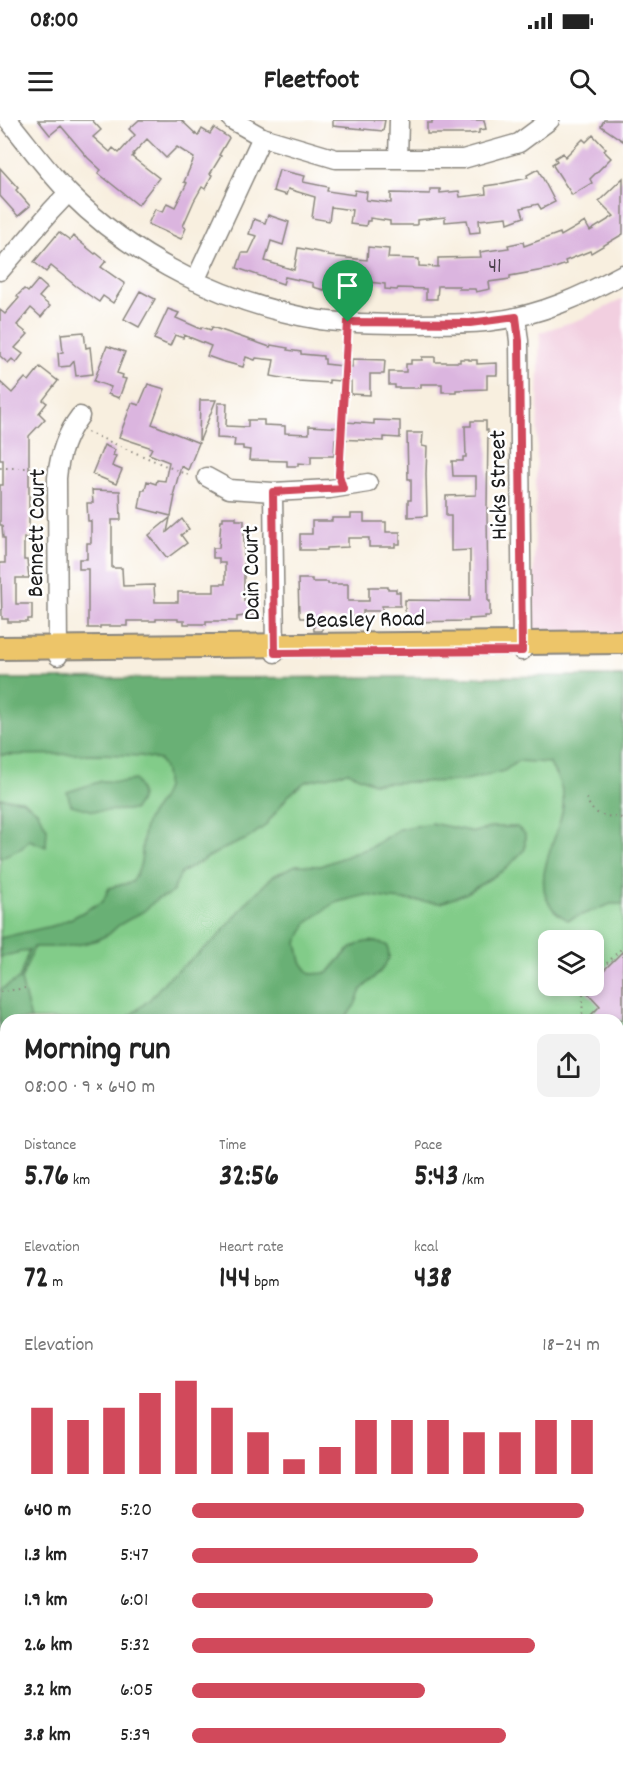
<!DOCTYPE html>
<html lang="en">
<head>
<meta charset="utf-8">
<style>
	:root { --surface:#fff; --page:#f2f2f2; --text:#222; --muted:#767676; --accent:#d1495b }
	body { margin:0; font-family:Dekko,sans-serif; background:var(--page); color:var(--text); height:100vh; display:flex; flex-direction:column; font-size:22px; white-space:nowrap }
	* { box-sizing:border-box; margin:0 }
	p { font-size:20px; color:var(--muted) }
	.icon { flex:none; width:33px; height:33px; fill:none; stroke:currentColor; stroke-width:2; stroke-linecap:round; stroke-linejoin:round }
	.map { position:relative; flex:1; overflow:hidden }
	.drawer { position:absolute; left:0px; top:894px; width:624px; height:756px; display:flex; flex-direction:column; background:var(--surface); border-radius:18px 18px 0 0; box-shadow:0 3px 9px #0003 }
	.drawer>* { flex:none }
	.tools { position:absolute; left:538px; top:810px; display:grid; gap:12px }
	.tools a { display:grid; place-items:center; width:66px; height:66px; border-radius:12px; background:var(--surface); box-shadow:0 3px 9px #0003; font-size:30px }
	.pin { position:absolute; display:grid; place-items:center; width:51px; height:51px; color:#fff; margin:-62px -26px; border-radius:50% 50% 50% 0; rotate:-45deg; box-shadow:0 0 6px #0007 }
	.pin .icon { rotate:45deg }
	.round { display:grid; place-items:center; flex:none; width:63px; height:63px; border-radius:12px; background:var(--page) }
	.headline { display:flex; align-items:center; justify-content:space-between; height:102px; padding:0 24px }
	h1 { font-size:33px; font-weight:700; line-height:45px }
	.figures { display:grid; grid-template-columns:repeat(3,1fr); gap:9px; height:102px; padding:6px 24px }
	.figures div { display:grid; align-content:center }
	.figures b { font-size:30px; font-weight:700 }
	.figures small { font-size:16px; font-weight:400 }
	.figures p { font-size:16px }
	.chart { height:168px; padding:12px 24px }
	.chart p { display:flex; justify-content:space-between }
	.chart svg { width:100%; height:108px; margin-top:6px; stroke:var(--accent); stroke-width:6 }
	ul { padding:0 24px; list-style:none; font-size:20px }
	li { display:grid; grid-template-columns:96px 72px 1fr; align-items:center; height:45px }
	li i { height:15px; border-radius:8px; background:var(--accent) }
	.status { display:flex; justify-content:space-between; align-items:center; height:42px; padding:0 30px; background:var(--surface); direction:ltr }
	.status svg { height:16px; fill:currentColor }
	header { display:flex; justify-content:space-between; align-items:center; height:78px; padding:0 24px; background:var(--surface); font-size:27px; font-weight:700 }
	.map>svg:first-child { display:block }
</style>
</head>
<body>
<div class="status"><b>08:00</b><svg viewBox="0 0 49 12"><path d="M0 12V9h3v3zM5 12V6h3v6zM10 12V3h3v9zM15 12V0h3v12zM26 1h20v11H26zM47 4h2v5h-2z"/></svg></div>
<header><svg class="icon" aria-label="menu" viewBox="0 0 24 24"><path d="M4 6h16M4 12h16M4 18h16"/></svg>Fleetfoot<svg class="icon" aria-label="search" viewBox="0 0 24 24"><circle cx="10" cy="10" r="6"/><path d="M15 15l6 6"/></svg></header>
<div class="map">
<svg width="623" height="1650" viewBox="0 0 623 1650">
	<rect width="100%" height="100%" fill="#fff"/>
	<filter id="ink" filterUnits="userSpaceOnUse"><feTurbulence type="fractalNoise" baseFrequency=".0167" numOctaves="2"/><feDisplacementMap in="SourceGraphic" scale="12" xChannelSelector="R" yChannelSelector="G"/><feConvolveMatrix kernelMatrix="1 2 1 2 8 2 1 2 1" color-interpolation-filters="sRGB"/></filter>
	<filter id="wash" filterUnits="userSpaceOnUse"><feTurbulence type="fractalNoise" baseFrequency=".008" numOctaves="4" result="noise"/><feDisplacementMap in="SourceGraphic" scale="24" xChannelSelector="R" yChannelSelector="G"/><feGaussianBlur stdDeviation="1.35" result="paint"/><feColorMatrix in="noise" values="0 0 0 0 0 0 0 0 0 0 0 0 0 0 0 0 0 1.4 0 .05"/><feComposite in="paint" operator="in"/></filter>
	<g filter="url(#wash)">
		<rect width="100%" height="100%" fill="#f8efdf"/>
		<!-- built -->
		<path fill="#f2cfe0" d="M623,179V518L532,517L540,212L581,199Z"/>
		<!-- green -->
		<path fill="#82cc89" stroke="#4f7452" stroke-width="1.5" fill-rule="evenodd" d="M623,556V1650H0V560ZM549,820H594V866H549ZM6,900H618V1644H6Z"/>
		<!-- forest -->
		<path fill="#69b075" stroke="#426648" stroke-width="1.5" d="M623,556V784H611L568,800C563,797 556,793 553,789C528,759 560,718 563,686C565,670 557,656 549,643L518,641L504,651L462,661L373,663L348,652L305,662L288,676L265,706L247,719L221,730L181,753L173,771L169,775L157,779L144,791L119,805L109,814L97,820L87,823L63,827H34L21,860L31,900H6V918L0,913V870L19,859L29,830L0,837V818L56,805L74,797L103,781L109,768L132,762C148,739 138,726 146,703C150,690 164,681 166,667C167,656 165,649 160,640L141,636L102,634L0,635V559Z
			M135,660C143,672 143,680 133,690L94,691L71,685L67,672L102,661L122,662Z
			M0,678L22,680L37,691L47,708L46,727L29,720L22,728L0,738Z
			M431,703L474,712L492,707H517L525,714V729L506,749L491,758L467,773L441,783L391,779L366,775L334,783L307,803L297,822L301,842L310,854L328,853C344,833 361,812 388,826L389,838L382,850L361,870L355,885L344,900H125L150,879L166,860L216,819L248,781L273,756L296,745L320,746L371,727L399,709Z
			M6,987V1175L0,1173V997Z"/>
		<g id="blocks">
			<!-- building -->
			<path fill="#dbb5df" d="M38,0H92L101,10L93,17L110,32L113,28L119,33L135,15L129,9L139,0H181L198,16L202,9L210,14L214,8L229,18L219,35L221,36L210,54L212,55L205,69L202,67L194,81L183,106L186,108L181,119L148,104L155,89L163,92L167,83L175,87L187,63L184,62L194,38L177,27L166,38L147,19L133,34L134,35L132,37L159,58L138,85L98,53L101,50L88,38L61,6L50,15Z
				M333,0H385L383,11L333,6Z
				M432,0H484L486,9L479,10V13L468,14H427V3H432Z
				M604,0H623V21L601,6Z
				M593,15L606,29L604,31L611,38L590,59L592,63L572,75L552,44L557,41L555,38L563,33L565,37L583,19L586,22Z
				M0,48L18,68L16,70L30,86L18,96L0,76Z
				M538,49L555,82L541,89L538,84L521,88L524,97L508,103L507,97L479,100L480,112L470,113L467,100L445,102V97L417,100V105H390V101L370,98V101H367L366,106L350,104L352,90L331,87L329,101L312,98L315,77L288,69L286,75L273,71L279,50L305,56L303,62L328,67L327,71L354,75L355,70L367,72L366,80L391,83V73L430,74V69H440V73L459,71L460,77L486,74L485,66L499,64L528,58L527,55Z
				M623,58V114L591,133L590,131L565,141L566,144L555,148L510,156V159L489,162L490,169L476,172L475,169H459V166H438L437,179H426V169L398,168L397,170L385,169V164L361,161V166L352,165V169L325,168L324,170L313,167V163L285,157L283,164L237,148L242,133H249L257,116L249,114L254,99L265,103L268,95L289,102L283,125L271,121L265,141L294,150L298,128L328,134V136L367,140L368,127L389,129L388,138L419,139V146L438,147V138L481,137L480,132L509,128L508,125L523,122L524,126L560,113L561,116L585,102L590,111L614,96L599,81Z
				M59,112L70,120L73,116L95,134L96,133L106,141L101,147L125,164L113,183L103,176L99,182L76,166L51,146L46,152L34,142Z
				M38,160L47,168L39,177L50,186L41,197L31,188L17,205L28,214L15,228L23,234L16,243L12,239L8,243L0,236V190L5,194L19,178L17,176L24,169L28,172Z
				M140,171L155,179L139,207L124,199Z
				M168,189L179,193L176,198L201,209L202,207L211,210L212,207L270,227L271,225L288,228L287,230L301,232V234L323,236V239H325V244L352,247V239L385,240L384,254H370V275L351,274V262L329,260V263L298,261L271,256L274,240L256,238L255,240L246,237L243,247L221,241L207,236L211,226L184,215L183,218L175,215L170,226L154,219Z
				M84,212L86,228L90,227L93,254L76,256L74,241L70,246L59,247L58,233L63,232L61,214Z
				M107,226L125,232L117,253L123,255L122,258L126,259L119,278L108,274L111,267L94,261Z
				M422,237H435V242H460V239H469V240H477V244L497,243V255H487V269L456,270V272H442V264H421V268H395V265H389V252H406V244H411V240H422Z
				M40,247L58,261L43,280L47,283L39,293L45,299L29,316V418H24V440H27L29,458H16V484H32V499H28V502H8V499H2L1,458H0V443H5V418H3L2,405H0V365H3V340H0V262L12,273L25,258L29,261Z
				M148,264L165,269L152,304L199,323L188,350L181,346L173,376H175L171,396L139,388L142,370H145L147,361L156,364L157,360L165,361L169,342L149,334L152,328L119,317L132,283L139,285Z
				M200,280H216L200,320H199Z
				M218,283H227L226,306L248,307V300H264V305L285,306V313L309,314V306L346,308V302L374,304V300L400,301V318L384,317V321L335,319L334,336H311V344L298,343V346H287V341L249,340L250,330L243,329V326H234L235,319L217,318Z
				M471,301H486V310H488L487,390L488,481H490V496H485V498L469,499V501L405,502V480L470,481V430L451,431V396H446V376L476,375V356H453L452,341H463V337H466L465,306H471Z
				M407,313H423L422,326L427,327L426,354L427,396L408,397V380H411V359H408Z
				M104,325L115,330L113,335L116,336L112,346L122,350L116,364L92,354Z
				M92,370L120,371L121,400H112V448H122L123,466L154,465L155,482H178V472H214V464H225V443H219V438H213V428H219L221,400H223V397H236V400H244V481H254V495L237,497V501H206V504H184V501H178V499H156V501H127V506H100V508H88V449H79V439H87V423H91V401H88L87,383H93Z
				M351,394H364V402H386V412H400V424H395V427H369V418H348V427L327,428V430H300V414H312V401H332V398H351Z
				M170,398L167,412L182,399L189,409L181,415L187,423L167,438L149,415Z
				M298,459H312V462H328V464H348V481H369V467H388V469H396V472H400V486H382V491H363V497H350V500L322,498V511H314L313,498H300L299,495Z
				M623,831V900H586L600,886L586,871L591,866H594V863L601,856L599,855Z"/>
		</g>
	</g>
	<g filter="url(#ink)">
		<use href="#blocks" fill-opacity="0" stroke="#8a867e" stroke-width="1.5"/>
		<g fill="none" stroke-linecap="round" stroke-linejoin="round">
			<!-- minor casing -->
			<g stroke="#8a867e" stroke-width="21">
				<path id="minor" d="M8,0C28,24 47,51 69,73C136,140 226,184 320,200C350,204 380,204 410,204C437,203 465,205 492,201C539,196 582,176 623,154
					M232,0L262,17L336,39H463L519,23L550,0
					M398,39L399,0
					M0,151L51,91L68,73
					M195,161L262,17
					M516,197L519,221L522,531
					M207,357L229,369L273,372L330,369L368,363
					M273,372L275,533
					M58,536L57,358C59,336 67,313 80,296
					M618,1609L623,1604
					M576,1650L582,1644"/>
			</g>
			<!-- major casing -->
			<g stroke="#8a867e" stroke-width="26">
				<path id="major" d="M0,528L623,522"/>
			</g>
			<!-- path -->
			<path stroke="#8a867e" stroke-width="2" stroke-dasharray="1.5 4.5" stroke-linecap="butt" d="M87,312L185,354L192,355
				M0,348H43
				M340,352L347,217
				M587,678C591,697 607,696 623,698
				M594,856L623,827
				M0,872L25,868
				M582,900L583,874L586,866
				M618,1021L623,1020
				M618,1585L623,1578"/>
			<!-- minor -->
			<use href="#minor" stroke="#fff" stroke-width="18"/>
			<!-- major -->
			<use href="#major" stroke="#edc569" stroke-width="22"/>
		</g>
	</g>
	<g fill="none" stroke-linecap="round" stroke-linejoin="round" filter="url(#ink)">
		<!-- route casing -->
		<g stroke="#fff" stroke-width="12">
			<path id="route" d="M516,197L519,221L522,531L275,533L273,372L343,368L339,355L348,202L470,203Z"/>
		</g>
		<!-- route -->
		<use href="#route" stroke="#d1495b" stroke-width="8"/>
	</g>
	<g text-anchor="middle" stroke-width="5" stroke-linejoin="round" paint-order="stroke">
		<!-- number labels -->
		<g font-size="21" fill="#4c424d">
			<text x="495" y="152">41</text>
		</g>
		<!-- street labels -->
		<g font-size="24" fill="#1c1c1c" stroke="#fff">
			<text transform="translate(497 365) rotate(-91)" y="8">Hicks Street</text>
			<text transform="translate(35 413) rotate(-89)" y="8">Bennett Court</text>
			<text transform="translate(250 453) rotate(-91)" y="8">Dain Court</text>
			<text transform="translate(365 498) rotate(-1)" y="8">Beasley Road</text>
		</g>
	</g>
</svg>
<div class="tools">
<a><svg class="icon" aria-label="layers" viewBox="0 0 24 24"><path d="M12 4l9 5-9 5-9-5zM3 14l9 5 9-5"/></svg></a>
</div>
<div class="pin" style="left:348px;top:202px;background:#1e9e55"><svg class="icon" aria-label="arrive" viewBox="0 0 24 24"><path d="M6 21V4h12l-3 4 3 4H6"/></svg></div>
<section class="drawer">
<div class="headline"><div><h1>Morning run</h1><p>08:00 · 9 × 640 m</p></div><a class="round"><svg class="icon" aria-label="share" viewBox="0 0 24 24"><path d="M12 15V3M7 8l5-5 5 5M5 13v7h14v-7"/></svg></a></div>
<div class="figures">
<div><p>Distance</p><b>5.76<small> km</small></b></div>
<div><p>Time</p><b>32:56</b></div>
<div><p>Pace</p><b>5:43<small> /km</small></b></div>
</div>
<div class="figures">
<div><p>Elevation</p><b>72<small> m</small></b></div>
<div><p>Heart rate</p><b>144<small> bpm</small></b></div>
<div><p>kcal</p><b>438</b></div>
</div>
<div class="chart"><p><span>Elevation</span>18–24 m</p>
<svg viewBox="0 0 160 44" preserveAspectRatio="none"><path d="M5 44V17M15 44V22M25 44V17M35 44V11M45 44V6M55 44V17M65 44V27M75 44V38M85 44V33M95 44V22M105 44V22M115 44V22M125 44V27M135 44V27M145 44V22M155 44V22"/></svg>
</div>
<ul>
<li><b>640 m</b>5:20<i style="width:96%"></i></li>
<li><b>1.3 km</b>5:47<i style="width:70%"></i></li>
<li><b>1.9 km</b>6:01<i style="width:59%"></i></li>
<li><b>2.6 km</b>5:32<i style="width:84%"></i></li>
<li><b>3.2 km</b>6:05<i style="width:57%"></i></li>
<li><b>3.8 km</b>5:39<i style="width:77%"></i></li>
</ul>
</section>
</div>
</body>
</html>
